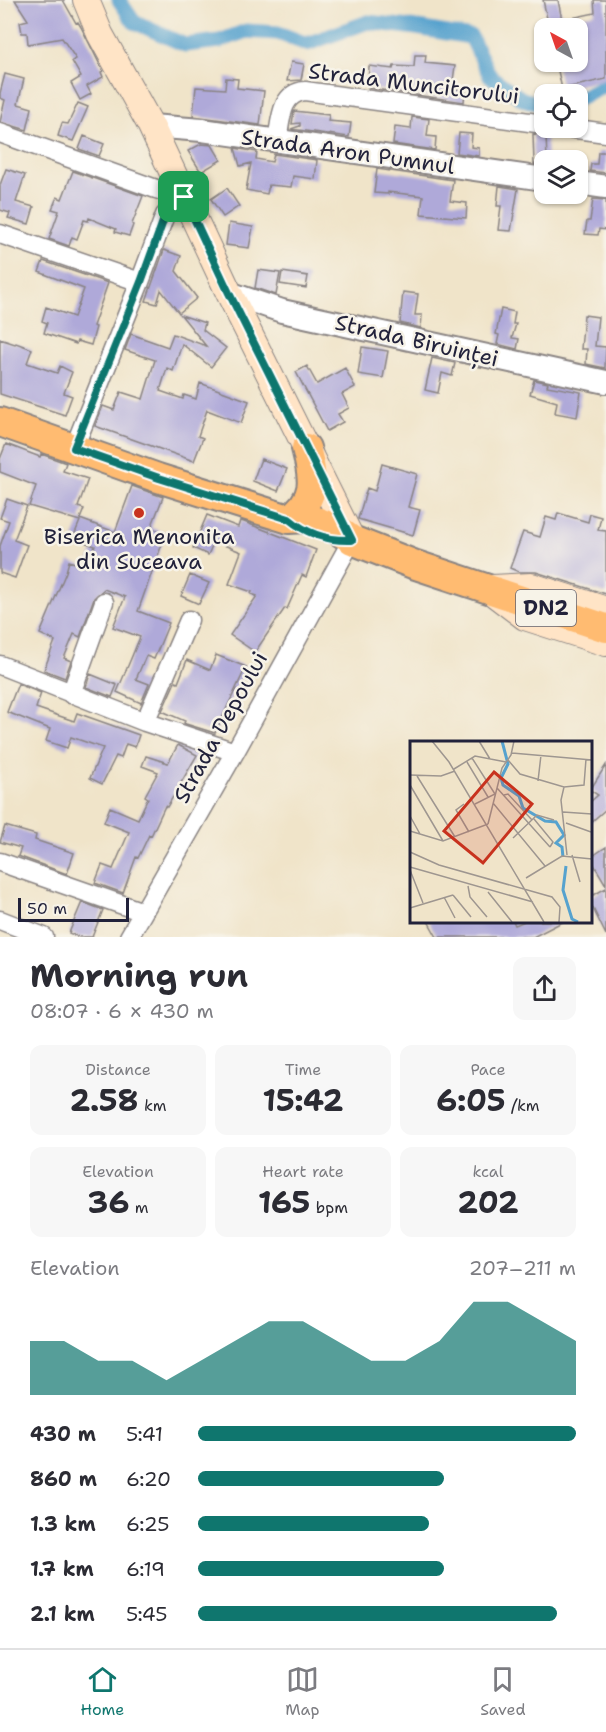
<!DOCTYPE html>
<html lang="en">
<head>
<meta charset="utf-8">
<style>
	:root { --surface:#fff; --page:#f7f7f7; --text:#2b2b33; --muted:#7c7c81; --line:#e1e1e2; --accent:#0f766e }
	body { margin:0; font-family:"Shantell Sans",sans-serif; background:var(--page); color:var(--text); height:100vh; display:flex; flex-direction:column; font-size:22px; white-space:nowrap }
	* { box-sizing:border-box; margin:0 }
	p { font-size:20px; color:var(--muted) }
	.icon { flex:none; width:33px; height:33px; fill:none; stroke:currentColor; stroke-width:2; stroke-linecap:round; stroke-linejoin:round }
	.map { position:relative; height:937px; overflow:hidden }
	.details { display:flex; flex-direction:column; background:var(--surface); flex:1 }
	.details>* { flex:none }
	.needle { width:39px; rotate:320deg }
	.tools { position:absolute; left:534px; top:18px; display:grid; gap:12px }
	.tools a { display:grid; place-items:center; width:54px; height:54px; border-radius:12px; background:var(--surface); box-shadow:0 2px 4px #0004; font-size:30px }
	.scale { position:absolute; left:18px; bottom:15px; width:111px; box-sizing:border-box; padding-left:6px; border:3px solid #22223b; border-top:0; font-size:16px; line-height:21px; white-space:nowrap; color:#22223b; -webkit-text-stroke:4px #f7f3e8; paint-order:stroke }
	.pin { position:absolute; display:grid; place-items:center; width:51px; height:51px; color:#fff; margin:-26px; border-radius:12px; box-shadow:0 3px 9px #0006 }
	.round { display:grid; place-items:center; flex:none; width:63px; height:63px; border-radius:12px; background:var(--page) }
	.summary { display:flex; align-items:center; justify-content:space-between; height:102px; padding:0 30px }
	h1 { font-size:33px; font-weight:700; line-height:45px }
	.figures { display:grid; grid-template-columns:repeat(3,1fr); gap:9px; height:102px; padding:6px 30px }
	.figures div { display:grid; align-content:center; border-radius:12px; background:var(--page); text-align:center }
	.figures b { font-size:30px; font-weight:700 }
	.figures small { font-size:16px; font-weight:400 }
	.figures p { font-size:16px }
	.chart { height:168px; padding:12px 30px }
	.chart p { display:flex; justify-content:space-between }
	.chart svg { width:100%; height:108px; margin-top:6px; fill:var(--accent); opacity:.7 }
	ul { padding:0 30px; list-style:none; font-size:20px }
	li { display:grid; grid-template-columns:96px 72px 1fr; align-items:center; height:45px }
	li i { height:15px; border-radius:8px; background:var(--accent) }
	.menu { display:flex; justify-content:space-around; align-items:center; height:84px; border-top:2px solid var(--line); background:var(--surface); font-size:16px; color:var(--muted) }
	.menu a { display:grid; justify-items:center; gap:3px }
	.menu .on { color:var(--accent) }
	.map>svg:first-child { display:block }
</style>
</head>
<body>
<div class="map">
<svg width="606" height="937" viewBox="0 0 606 937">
	<rect width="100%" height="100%" fill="#f7f3e8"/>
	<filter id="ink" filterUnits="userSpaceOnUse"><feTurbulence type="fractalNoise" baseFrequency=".0167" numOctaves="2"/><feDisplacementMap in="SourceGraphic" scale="12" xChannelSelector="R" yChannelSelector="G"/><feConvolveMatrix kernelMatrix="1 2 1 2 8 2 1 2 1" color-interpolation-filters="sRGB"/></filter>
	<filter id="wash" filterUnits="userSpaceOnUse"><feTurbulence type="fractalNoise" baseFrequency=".008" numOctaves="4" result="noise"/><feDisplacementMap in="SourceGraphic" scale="24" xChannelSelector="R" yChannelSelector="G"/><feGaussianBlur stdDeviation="1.35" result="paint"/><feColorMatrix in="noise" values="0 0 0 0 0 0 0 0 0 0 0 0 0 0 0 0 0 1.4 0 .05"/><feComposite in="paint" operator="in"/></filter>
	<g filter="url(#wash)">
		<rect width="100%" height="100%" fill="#f0e4c9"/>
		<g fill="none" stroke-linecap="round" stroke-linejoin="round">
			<!-- canal -->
			<path stroke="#56a2ce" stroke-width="15" d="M119,0L134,22L185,45L220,41L246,31L278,33L307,44L368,22L417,28L471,37L490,76L522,99L544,105
				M578,99L606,85"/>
		</g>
		<g id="blocks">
			<!-- building -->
			<path fill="#afa9d9" d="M15,0H63L76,23L78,22L81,27L103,71L101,72L103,77L87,86L91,94L80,100L71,83L81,77L72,61L76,59L62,38L28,44L27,33H22L20,22L28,20Z
				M543,0H558L562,20L595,13L594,0H606V79L562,89L556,62H578V28H546V23H548Z
				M415,55H426L425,63L455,66L452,88L465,90L464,102L368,88L369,66L393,69L394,66L414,67Z
				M291,62L304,64L301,80L287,81Z
				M5,74L24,79L18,104L32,108L27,130L0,122L5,100L0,98V93Z
				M226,78L238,79L237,88L264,91L260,125L193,116L196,87L225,89Z
				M78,103L88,107L73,141L58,136L62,123L68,124Z
				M294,111L329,115L328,121L351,123L349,137L291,129L300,126V123L292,124Z
				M412,117L429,119L427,136L436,137L435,150L393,144L395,127L411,129Z
				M459,133L472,134L471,147L479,148V156L457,153Z
				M533,134L546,135L547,160H544V165L534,164Z
				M84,136L104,144L99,156L79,149Z
				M201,144L212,145L221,160L201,172L188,151Z
				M235,148L257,152L256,159L272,162L274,154L317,160L315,179L293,176L291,187L269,185L267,194L246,190L251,163L240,166Z
				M598,152H606V173L590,171L591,164H597Z
				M6,169L25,175L16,202L34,207L29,224L8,218L10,213L0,210V185Z
				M377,169L453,180L450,201L467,203L466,218L421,214L423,196L388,192V194L374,193Z
				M73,171L143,196L132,224L133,225L129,236L115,232L116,229L89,218L88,221L84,220L77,239L72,237L69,246L49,239L59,211L52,209L57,197L62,199Z
				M499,186L518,189L511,231L498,230L501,206H497Z
				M227,188L239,206L223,217L211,199Z
				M593,199L606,200V230L599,229L598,235L585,234L587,221H590Z
				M229,223L253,227L249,248L226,245Z
				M164,250L181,256L176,271L197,298L179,313L161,290L157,304L146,301Z
				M43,261L108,283L93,326L96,327L91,345L77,341L76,344L44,333L47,323L42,321L46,307L74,317L84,289L39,272Z
				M258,270L280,273L276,295L255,288Z
				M282,272L308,276L306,288L280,284Z
				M403,292L418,294L415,315H422L421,328L400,323Z
				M501,309L515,312L513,324H516L512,338L519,339L517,349L497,344L499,335L496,334Z
				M181,315L205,323L203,330L226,348L211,367L182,344L173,371L167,368L160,391L183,399L184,395L196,399L200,383L249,401L241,423L207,410L198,436L203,438L194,461L95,426L103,406L114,410L121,392L143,399L155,360L125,350L131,334L168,347L173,334L206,346Z
				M584,315L598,317L595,346L606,347L605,368L586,364L587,349H581Z
				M0,339L15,344L16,343L32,349L27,363L57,373L60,366L72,372L64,393L72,396L65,415L0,394Z
				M362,347L388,351L383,378L358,374Z
				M432,358L455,363L452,376L442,373L438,393L425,390Z
				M307,366L317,384L345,368L355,387L342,394L349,408L338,414L343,422L327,431L296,372Z
				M534,380L548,383L547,386L581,392L577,417L555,413L557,402L530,394Z
				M6,444L40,457L41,454L66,463L63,471L88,479L78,507L84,509L80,519L115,532L132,486L163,497L151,528L166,533L138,611L169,623L154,659L146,656L136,679L149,684L141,703L117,692L140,637L113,627L125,597L104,589L94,598L80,637L74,634L64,658L71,661L65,678L44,670L55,641L40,634L66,572L69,561L87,567L95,546L73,538L80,521L29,506L36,486L0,472V459Z
				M261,459L287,469L278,491L253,481Z
				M382,464L417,474L408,507L420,510L413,535L358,519L367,488L375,491Z
				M7,499L27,506L14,540L27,545L15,578L0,573V546L9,521L0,518Z
				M558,513L588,522L590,514L601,517L598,530L606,531V594L536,572H519L510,568L523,532L540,537L546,517L556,520Z
				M207,515L238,527L240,521L244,522L316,550L306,577L302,575L287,609L285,608L255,652L230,635L257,596L251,594L252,592L229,584L241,552L214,541L208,555L193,548Z
				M190,575L209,583L199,604L181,596Z
				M216,655L246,667L215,733L186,724L184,723L185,721L162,711L175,682L178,683L187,660L210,670Z
				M90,674L117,685L112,697L86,687Z
				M18,684L41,693L36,708L74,721L77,713L139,735L135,747L126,744L121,758L116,756L102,784L90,778L103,748L71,737L67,748L46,741L50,729L7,712Z
				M178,745L197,755L167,807L165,806L151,836L149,835L138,858L136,857L123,893L95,883L102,865L113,869L129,832L104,822L110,807L138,819L148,798L145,796L158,772L142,766L146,756L168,763Z
				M606,765V809L590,823V802L598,795L590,790Z
				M5,826L36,835L35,840L74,853L67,874L18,856L21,848L0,842Z
				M606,847V885L590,858Z
				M606,888V935L590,902V897Z
				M82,902L103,910L92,937H79L69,933Z
				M428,921H513L515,925L525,921H564L533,937H437Z"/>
		</g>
	</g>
	<g filter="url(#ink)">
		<use href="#blocks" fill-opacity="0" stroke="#898382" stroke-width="1.5"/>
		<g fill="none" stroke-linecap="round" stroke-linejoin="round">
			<!-- minor casing -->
			<g stroke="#898382" stroke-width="21">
				<path id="minor" d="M569,128L606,133
					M0,133L156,189L184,197
					M277,141C281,121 280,93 305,91L544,124
					M0,234L140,282
					M74,448L140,282L165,215L184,197
					M0,665L145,722L235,752
					M71,694L104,602
					M145,722L189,620
					M0,862L143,912
					M0,920L44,937
					M129,937L235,752L352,540"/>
			</g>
			<!-- tertiary casing -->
			<g stroke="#898382" stroke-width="26">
				<path id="tertiary" d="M151,126L202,130L544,179
					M578,183L606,187
					M229,293L282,311L606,382"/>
			</g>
			<!-- secondary casing -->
			<g stroke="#898382" stroke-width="28">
				<path id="secondary" d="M86,0L100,34L151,126L229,293L352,540
					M492,588L531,586L606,610
					M496,595L525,617L606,643"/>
			</g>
			<!-- primary casing -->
			<g stroke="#898382" stroke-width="32">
				<path id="primary" d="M0,422L158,478L289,519L307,518L319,522L337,529L352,540L413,564L606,628
					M289,519C318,498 314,479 306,448"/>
			</g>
			<!-- minor -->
			<use href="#minor" stroke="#fff" stroke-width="18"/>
			<!-- tertiary -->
			<use href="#tertiary" stroke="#fff" stroke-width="22"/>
			<!-- secondary -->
			<use href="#secondary" stroke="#ffe4c6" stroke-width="26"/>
			<!-- primary -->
			<use href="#primary" stroke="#ffbb71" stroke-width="28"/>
		</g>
	</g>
	<g fill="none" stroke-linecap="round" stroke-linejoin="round" filter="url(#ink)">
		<!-- route casing -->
		<g stroke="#fff" stroke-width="12">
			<path id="route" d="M184,197L229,293L352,540C328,541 307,534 289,519L159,478L74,448L141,282L165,216L169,209Z"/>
		</g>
		<!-- route -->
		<use href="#route" stroke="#0f766e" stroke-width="8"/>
	</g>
	<!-- markers -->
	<circle fill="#c8321e" stroke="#f7f3e8" stroke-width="2" cx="139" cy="513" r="6"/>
	<g text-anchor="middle" stroke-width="5" stroke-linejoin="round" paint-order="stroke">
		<!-- shield labels -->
		<rect fill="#f7f3e8" stroke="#62616f" stroke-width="1.5" x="516" y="590" width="60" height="36" rx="4.5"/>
		<g font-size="21" font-weight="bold" fill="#22223b">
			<text x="546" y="615">DN2</text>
		</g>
		<!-- street labels -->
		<g font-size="22" fill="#22223b" stroke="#f7f3e8">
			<text transform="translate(414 83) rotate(7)" y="8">Strada Muncitorului</text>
			<text transform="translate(348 151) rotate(8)" y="8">Strada Aron Pumnul</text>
			<text transform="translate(417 340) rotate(13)" y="8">Strada Biruinței</text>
			<text transform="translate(220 727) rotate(-61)" y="8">Strada Depoului</text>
		</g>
		<!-- poi labels -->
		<g font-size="22" fill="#22223b" stroke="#f7f3e8">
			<text x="139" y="544">Biserica Menonita<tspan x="139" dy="25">din Suceava</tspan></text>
		</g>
	</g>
	<!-- overview -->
	<g transform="translate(410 741)">
		<rect width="182" height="182" fill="#f0e4c9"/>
		<path fill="none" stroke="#56a2ce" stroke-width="3" d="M92,0L98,23L91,37L93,44L109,55L113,67L135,80L146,81L154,94L146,102L152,106L153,116M156,125L153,149L162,178L168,181"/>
		<path fill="none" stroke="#9e9690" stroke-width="1.5" d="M22,0L39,21L134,181M69,0L80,18M102,12L182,19M62,17L85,53L65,63M98,19L110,33L154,46L174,44L176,18M57,21L78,56M44,28L65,15L96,21M0,34L31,35L45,30M7,35L45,96M128,40L131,14M0,44L33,100M154,46L151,59L157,114M87,47L140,106M94,54L98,53L122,79M83,62L135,125M54,63L46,69L59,91M153,71L182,73M0,75L10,93M124,78L143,101L140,106M156,82L181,91M78,83L92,27L101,14L104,0M0,90L33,100L78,83M103,97L127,74L144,79M0,111L29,124L142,156L150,166L149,181M162,114L170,141M0,126L123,161M0,129L13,162M116,137L152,115L182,118M58,145L60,156L77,176M78,151L102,181M43,154L61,176M34,156L45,177M0,167L43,154"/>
		<path fill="#c8321e" fill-opacity="0.15" stroke="#c8321e" stroke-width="3" d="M84,31L122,63L73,122L34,90Z"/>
		<rect width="182" height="182" fill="none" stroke="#22223b" stroke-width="3"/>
	</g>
</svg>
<div class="tools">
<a><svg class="needle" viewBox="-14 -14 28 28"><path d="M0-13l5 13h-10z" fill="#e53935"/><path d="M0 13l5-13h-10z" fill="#7c7c81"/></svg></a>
<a><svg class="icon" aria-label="locate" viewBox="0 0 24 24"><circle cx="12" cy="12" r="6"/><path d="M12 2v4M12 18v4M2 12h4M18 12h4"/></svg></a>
<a><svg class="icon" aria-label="layers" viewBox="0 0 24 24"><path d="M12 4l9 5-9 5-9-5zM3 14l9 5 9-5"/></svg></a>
</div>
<div class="scale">50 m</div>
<div class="pin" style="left:184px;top:197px;background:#1e9e55"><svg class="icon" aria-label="arrive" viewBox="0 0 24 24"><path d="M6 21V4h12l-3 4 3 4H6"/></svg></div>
</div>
<section class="details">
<div class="summary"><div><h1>Morning run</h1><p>08:07 · 6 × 430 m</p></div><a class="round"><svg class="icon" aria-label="share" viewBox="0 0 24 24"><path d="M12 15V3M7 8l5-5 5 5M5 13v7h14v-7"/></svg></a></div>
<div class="figures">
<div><p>Distance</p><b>2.58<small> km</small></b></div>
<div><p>Time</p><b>15:42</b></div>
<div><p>Pace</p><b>6:05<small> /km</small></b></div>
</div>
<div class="figures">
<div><p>Elevation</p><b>36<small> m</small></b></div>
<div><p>Heart rate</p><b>165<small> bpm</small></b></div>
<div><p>kcal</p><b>202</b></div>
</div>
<div class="chart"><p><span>Elevation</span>207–211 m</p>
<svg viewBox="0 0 160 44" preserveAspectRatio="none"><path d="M0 44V22L10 22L20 30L30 30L40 38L50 30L60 22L70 14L80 14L90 22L100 30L110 30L120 22L130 6L140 6L150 14L160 22V44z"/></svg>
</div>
<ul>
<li><b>430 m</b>5:41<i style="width:100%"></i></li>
<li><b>860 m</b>6:20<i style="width:65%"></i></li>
<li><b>1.3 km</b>6:25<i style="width:61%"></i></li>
<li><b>1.7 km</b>6:19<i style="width:65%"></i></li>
<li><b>2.1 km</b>5:45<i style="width:95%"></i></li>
</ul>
</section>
<nav class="menu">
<a class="on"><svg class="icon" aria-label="home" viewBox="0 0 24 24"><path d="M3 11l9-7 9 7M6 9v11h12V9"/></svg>Home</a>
<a><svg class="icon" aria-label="map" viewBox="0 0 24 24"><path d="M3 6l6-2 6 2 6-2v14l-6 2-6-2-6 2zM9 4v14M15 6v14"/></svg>Map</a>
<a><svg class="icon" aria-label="saved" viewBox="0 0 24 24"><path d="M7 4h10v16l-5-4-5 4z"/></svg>Saved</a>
</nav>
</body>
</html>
